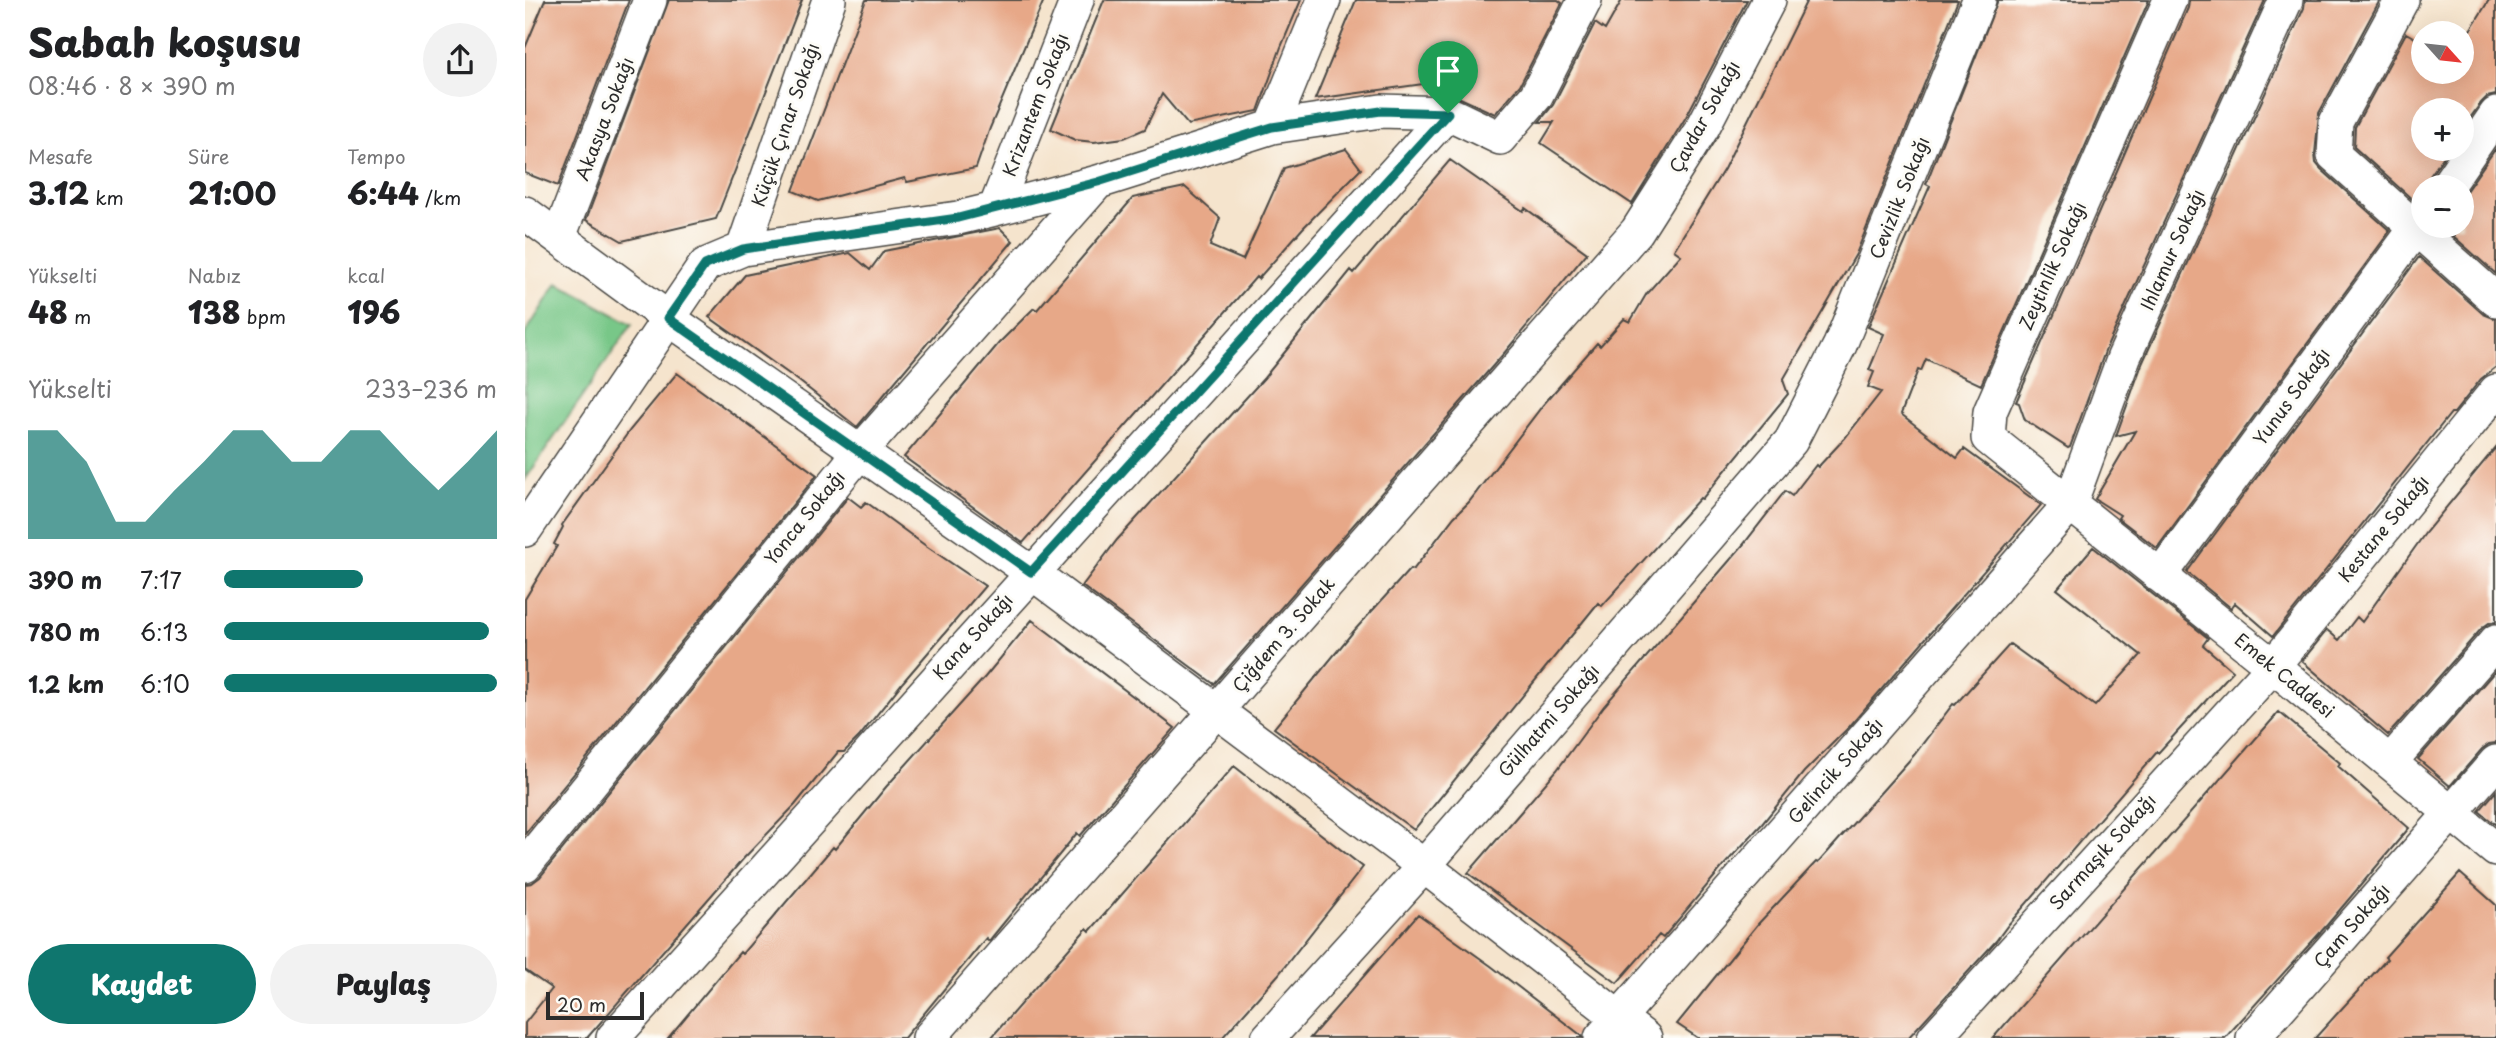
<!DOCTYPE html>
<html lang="tr">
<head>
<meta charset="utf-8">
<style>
	:root { --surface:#fff; --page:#f2f2f2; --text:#202124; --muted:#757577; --accent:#0f766e }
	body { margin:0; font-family:"Playpen Sans",sans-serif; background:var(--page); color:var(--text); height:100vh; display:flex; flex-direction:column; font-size:26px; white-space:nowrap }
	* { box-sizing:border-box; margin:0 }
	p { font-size:23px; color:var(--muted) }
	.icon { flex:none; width:38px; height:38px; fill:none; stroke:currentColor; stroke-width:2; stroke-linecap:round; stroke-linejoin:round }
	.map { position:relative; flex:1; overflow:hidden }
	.drawer { display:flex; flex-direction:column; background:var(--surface); width:525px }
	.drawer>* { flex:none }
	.needle { width:46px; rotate:117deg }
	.tools { position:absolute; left:1886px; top:21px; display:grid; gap:14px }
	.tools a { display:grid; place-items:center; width:63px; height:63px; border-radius:50%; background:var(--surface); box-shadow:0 7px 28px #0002; font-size:35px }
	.scale { position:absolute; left:21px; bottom:18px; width:98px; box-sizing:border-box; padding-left:7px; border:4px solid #2b2b2b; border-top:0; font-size:19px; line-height:24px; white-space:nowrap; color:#2b2b2b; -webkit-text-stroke:5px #fdfcf7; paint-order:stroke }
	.pin { position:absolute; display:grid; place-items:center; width:60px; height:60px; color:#fff; margin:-72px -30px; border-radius:50% 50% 50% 0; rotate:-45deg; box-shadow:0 0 7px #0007 }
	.pin .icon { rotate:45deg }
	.round { display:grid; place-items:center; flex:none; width:74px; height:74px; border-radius:37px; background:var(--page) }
	.head { display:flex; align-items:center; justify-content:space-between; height:119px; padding:0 28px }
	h1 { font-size:38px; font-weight:800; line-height:52px }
	.figures { display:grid; grid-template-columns:repeat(3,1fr); gap:10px; height:119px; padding:7px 28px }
	.figures div { display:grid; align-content:center }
	.figures b { font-size:30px; font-weight:800 }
	.figures small { font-size:19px; font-weight:400 }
	.figures p { font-size:19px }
	.chart { height:196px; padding:14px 28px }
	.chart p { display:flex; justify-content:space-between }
	.chart svg { width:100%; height:126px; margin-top:7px; fill:var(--accent); opacity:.7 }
	.button { display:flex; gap:14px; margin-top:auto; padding:14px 28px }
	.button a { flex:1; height:80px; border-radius:42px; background:var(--accent); color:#fff; font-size:28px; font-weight:800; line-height:80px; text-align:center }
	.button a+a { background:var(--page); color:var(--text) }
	ul { padding:0 28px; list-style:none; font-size:23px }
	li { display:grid; grid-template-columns:112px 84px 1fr; align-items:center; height:52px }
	li i { height:18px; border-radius:9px; background:var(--accent) }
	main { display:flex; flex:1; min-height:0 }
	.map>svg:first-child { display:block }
</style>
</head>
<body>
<main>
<section class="drawer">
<div class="head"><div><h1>Sabah koşusu</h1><p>08:46 · 8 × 390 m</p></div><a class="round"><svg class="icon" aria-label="share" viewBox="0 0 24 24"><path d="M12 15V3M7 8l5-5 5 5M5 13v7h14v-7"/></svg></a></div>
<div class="figures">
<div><p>Mesafe</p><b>3.12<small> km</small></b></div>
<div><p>Süre</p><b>21:00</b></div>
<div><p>Tempo</p><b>6:44<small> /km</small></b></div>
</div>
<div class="figures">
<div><p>Yükselti</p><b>48<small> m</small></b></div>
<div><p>Nabız</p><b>138<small> bpm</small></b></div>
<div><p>kcal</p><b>196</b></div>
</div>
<div class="chart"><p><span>Yükselti</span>233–236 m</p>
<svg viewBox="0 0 160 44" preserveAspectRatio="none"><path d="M0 44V6L10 6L20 17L30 38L40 38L50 27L60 17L70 6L80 6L90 17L100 17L110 6L120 6L130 17L140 27L150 17L160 6V44z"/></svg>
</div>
<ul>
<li><b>390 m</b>7:17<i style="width:51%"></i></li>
<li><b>780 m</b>6:13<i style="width:97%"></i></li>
<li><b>1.2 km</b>6:10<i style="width:100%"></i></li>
</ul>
<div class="button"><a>Kaydet</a><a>Paylaş</a></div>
</section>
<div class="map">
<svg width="1971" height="1038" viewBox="0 0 1971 1038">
	<rect width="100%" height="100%" fill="#fdfcf7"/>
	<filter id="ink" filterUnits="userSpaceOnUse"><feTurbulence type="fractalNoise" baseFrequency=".0143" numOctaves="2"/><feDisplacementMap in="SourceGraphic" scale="14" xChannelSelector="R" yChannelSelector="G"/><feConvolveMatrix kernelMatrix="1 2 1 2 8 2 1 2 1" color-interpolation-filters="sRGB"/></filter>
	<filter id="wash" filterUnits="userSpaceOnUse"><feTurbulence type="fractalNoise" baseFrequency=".00686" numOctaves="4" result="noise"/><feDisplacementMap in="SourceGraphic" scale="28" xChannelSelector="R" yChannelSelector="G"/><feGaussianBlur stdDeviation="1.57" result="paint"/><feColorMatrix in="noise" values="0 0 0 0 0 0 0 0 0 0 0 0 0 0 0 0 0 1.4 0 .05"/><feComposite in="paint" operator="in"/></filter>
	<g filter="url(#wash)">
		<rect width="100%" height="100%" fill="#f5e4cd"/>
		<!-- green -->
		<path fill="#78c788" stroke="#52795a" stroke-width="2" d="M32,283L107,324L0,480V334Z"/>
		<g id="blocks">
			<!-- building -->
			<path fill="#e7a888" d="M20,0H104L33,186L0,173V48Z
				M144,0H277L191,219L97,241L61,220Z
				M341,0H519L465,128L451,168L382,182L380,178L293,201L268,191Z
				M579,0H776L756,47L733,111L663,125L637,94L620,129L599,138L569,142L550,140L526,129Z
				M831,0H1033L1037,3L995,85L970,114L931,96L916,94L898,84L790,99Z
				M1097,0H1222L1161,117L1107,204L1016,143L1029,122H1014L1028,105L1070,23L1080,30Z
				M1282,0H1433L1331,254L1258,380L1263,394L1177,499L1175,498L1077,606L1073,603L889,830L749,728L828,632L885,569L888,570L929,517L944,502L1018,405L1072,343L1075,346L1099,319L1105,322L1122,293L1156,255L1149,250L1199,169Z
				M1473,0H1624L1456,385L1401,359L1396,371L1393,370L1376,414L1432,458L1439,449L1516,505L1324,727L1279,772L1237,824L1200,864L1138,938L1134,935L1092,983L943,873L1032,770L1079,706L1218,545L1260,491L1267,496L1291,465L1293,467L1320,438L1356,392L1343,387L1349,372L1344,370L1359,334L1343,327L1405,186L1401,184Z
				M1664,0H1740L1581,349L1545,447L1543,448L1500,420L1494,403L1491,402L1663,8Z
				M1780,0H1855L1794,113L1790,154L1791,163L1796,169L1865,231L1632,548L1593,518L1595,515L1570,499L1610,431L1591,436L1617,364L1779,8Z
				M1964,0H1971V95L1962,97L1956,103L1937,129V110H1899V149H1924L1905,176L1902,187H1899V198L1889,201L1829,147L1830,127L1881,33L1899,43V72H1937V43Z
				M1971,148V274L1917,226H1937V197Z
				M821,149L836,169L778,228L733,279L731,277L498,543L379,457L474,343L509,308L512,310L608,198L660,187L695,218L685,246L718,260L759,168Z
				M925,160L998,211L1000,208L1062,253L980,352L689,684L557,586L592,540L739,378L826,270L829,273Z
				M475,228L488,241L332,427L274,381L184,317L220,275L325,253L345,270L359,251Z
				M1894,257L1958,314L1971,319V367L1956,379L1929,413H1926L1748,636L1710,603L1706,608L1662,572Z
				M152,373L292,475L0,834V599L32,546L29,544L38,527L37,525L105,430Z
				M1971,447V622L1964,623L1957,628L1863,735L1777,661L1802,630L1814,640L1832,617L1837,622L1901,532Z
				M323,497L336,507L341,502L401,546L460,586L378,682L334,737L319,752H313L270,805L219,858L62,1038H0V1023L27,989L0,970V884L7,883L15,877Z
				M1568,547L1683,638L1678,645L1708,671L1633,753L1632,752L1483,925L1471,941L1383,1038H1173L1152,1024L1233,924L1291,862L1293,863L1389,755L1428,704L1430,705L1485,644L1570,706L1616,655L1532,589Z
				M507,620L650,728L555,836L552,833L468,936L464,941L461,938L379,1038H143L215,952L217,954L308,847L310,849L361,787L460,677Z
				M1971,670V743L1964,744L1957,749L1925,786L1893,759Z
				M1754,712L1815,763L1813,766L1884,828L1802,925L1700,1038H1468Z
				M709,766L838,867L753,975L697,1038H466L562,928L565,931Z
				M1971,791V825L1954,811Z
				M1935,873L1971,905V1038H1790L1862,959L1860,957Z
				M893,914L966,966L1057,1036V1038H785Z"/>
		</g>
	</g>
	<g filter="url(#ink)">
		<use href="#blocks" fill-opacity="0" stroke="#494743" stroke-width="2"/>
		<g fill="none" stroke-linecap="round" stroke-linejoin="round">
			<!-- street casing -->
			<g stroke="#494743" stroke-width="36">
				<path id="street" d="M1645,0L1465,412L1463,438L1748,666L1971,850
					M1877,0L1811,122L1809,155L1971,300
					M747,127L799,0
					M1921,187L1971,114
					M470,209L552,0
					M0,213L143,318L506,572L899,866L1120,1038
					M34,237L125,0
					M218,249L304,0
					M0,530L180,265L218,249L433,218L470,209L573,182L747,127L856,111L923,113L975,138L1011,96L1060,0
					M1635,576L1899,217
					M1865,762L1971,641
					M0,865L335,452L573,182
					M88,1038L923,113
					M404,1038L1112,231L1178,127L1244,0
					M743,1038L899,866L1266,441L1315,345L1454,0
					M1076,1038L1545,504L1599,357L1761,0
					M1409,1038L1748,666L1971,391
					M1728,1038L1971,762"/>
			</g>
			<!-- street -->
			<use href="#street" stroke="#fff" stroke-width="33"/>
		</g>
	</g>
	<g fill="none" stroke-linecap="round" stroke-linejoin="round" filter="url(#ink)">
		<!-- route casing -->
		<g stroke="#fff" stroke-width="14">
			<path id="route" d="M856,111L923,113L506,572L143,318L180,265L218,249L433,218L573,182L747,127Z"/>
		</g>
		<!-- route -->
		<use href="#route" stroke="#0f766e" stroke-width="9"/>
	</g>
	<g text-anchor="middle" stroke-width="6" stroke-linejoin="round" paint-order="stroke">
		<!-- street labels -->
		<g font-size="18" fill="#2b2b2b" stroke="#fdfcf7">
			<text transform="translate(511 105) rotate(-69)" y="6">Krizantem Sokağı</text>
			<text transform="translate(1180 117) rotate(-61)" y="6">Çavdar Sokağı</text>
			<text transform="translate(80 119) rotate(-69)" y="6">Akasya Sokağı</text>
			<text transform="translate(261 125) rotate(-71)" y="6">Küçük Çınar Sokağı</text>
			<text transform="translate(1375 198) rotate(-68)" y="6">Cevizlik Sokağı</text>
			<text transform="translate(1648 250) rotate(-66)" y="6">Ihlamur Sokağı</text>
			<text transform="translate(1528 266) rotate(-66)" y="6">Zeytinlik Sokağı</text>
			<text transform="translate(1767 397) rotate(-54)" y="6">Yunus Sokağı</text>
			<text transform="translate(280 518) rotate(-51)" y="6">Yonca Sokağı</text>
			<text transform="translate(1859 529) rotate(-51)" y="6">Kestane Sokağı</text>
			<text transform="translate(759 635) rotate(-49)" y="6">Çiğdem 3. Sokak</text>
			<text transform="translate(448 637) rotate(-48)" y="6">Kana Sokağı</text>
			<text transform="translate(1759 676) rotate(39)" y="6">Emek Caddesi</text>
			<text transform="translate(1024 721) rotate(-49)" y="6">Gülhatmi Sokağı</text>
			<text transform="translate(1311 771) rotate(-49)" y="6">Gelincik Sokağı</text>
			<text transform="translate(1578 852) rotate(-48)" y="6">Sarmaşık Sokağı</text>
			<text transform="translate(1827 926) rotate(-49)" y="6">Çam Sokağı</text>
		</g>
	</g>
</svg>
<div class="tools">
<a><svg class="needle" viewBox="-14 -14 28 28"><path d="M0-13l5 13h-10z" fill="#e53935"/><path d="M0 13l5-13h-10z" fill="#757577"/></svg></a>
<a>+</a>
<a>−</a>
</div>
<div class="scale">20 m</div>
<div class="pin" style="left:923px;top:113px;background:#1e9e55"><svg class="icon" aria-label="arrive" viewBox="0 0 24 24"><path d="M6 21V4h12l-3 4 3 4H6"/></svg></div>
</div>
</main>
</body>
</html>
